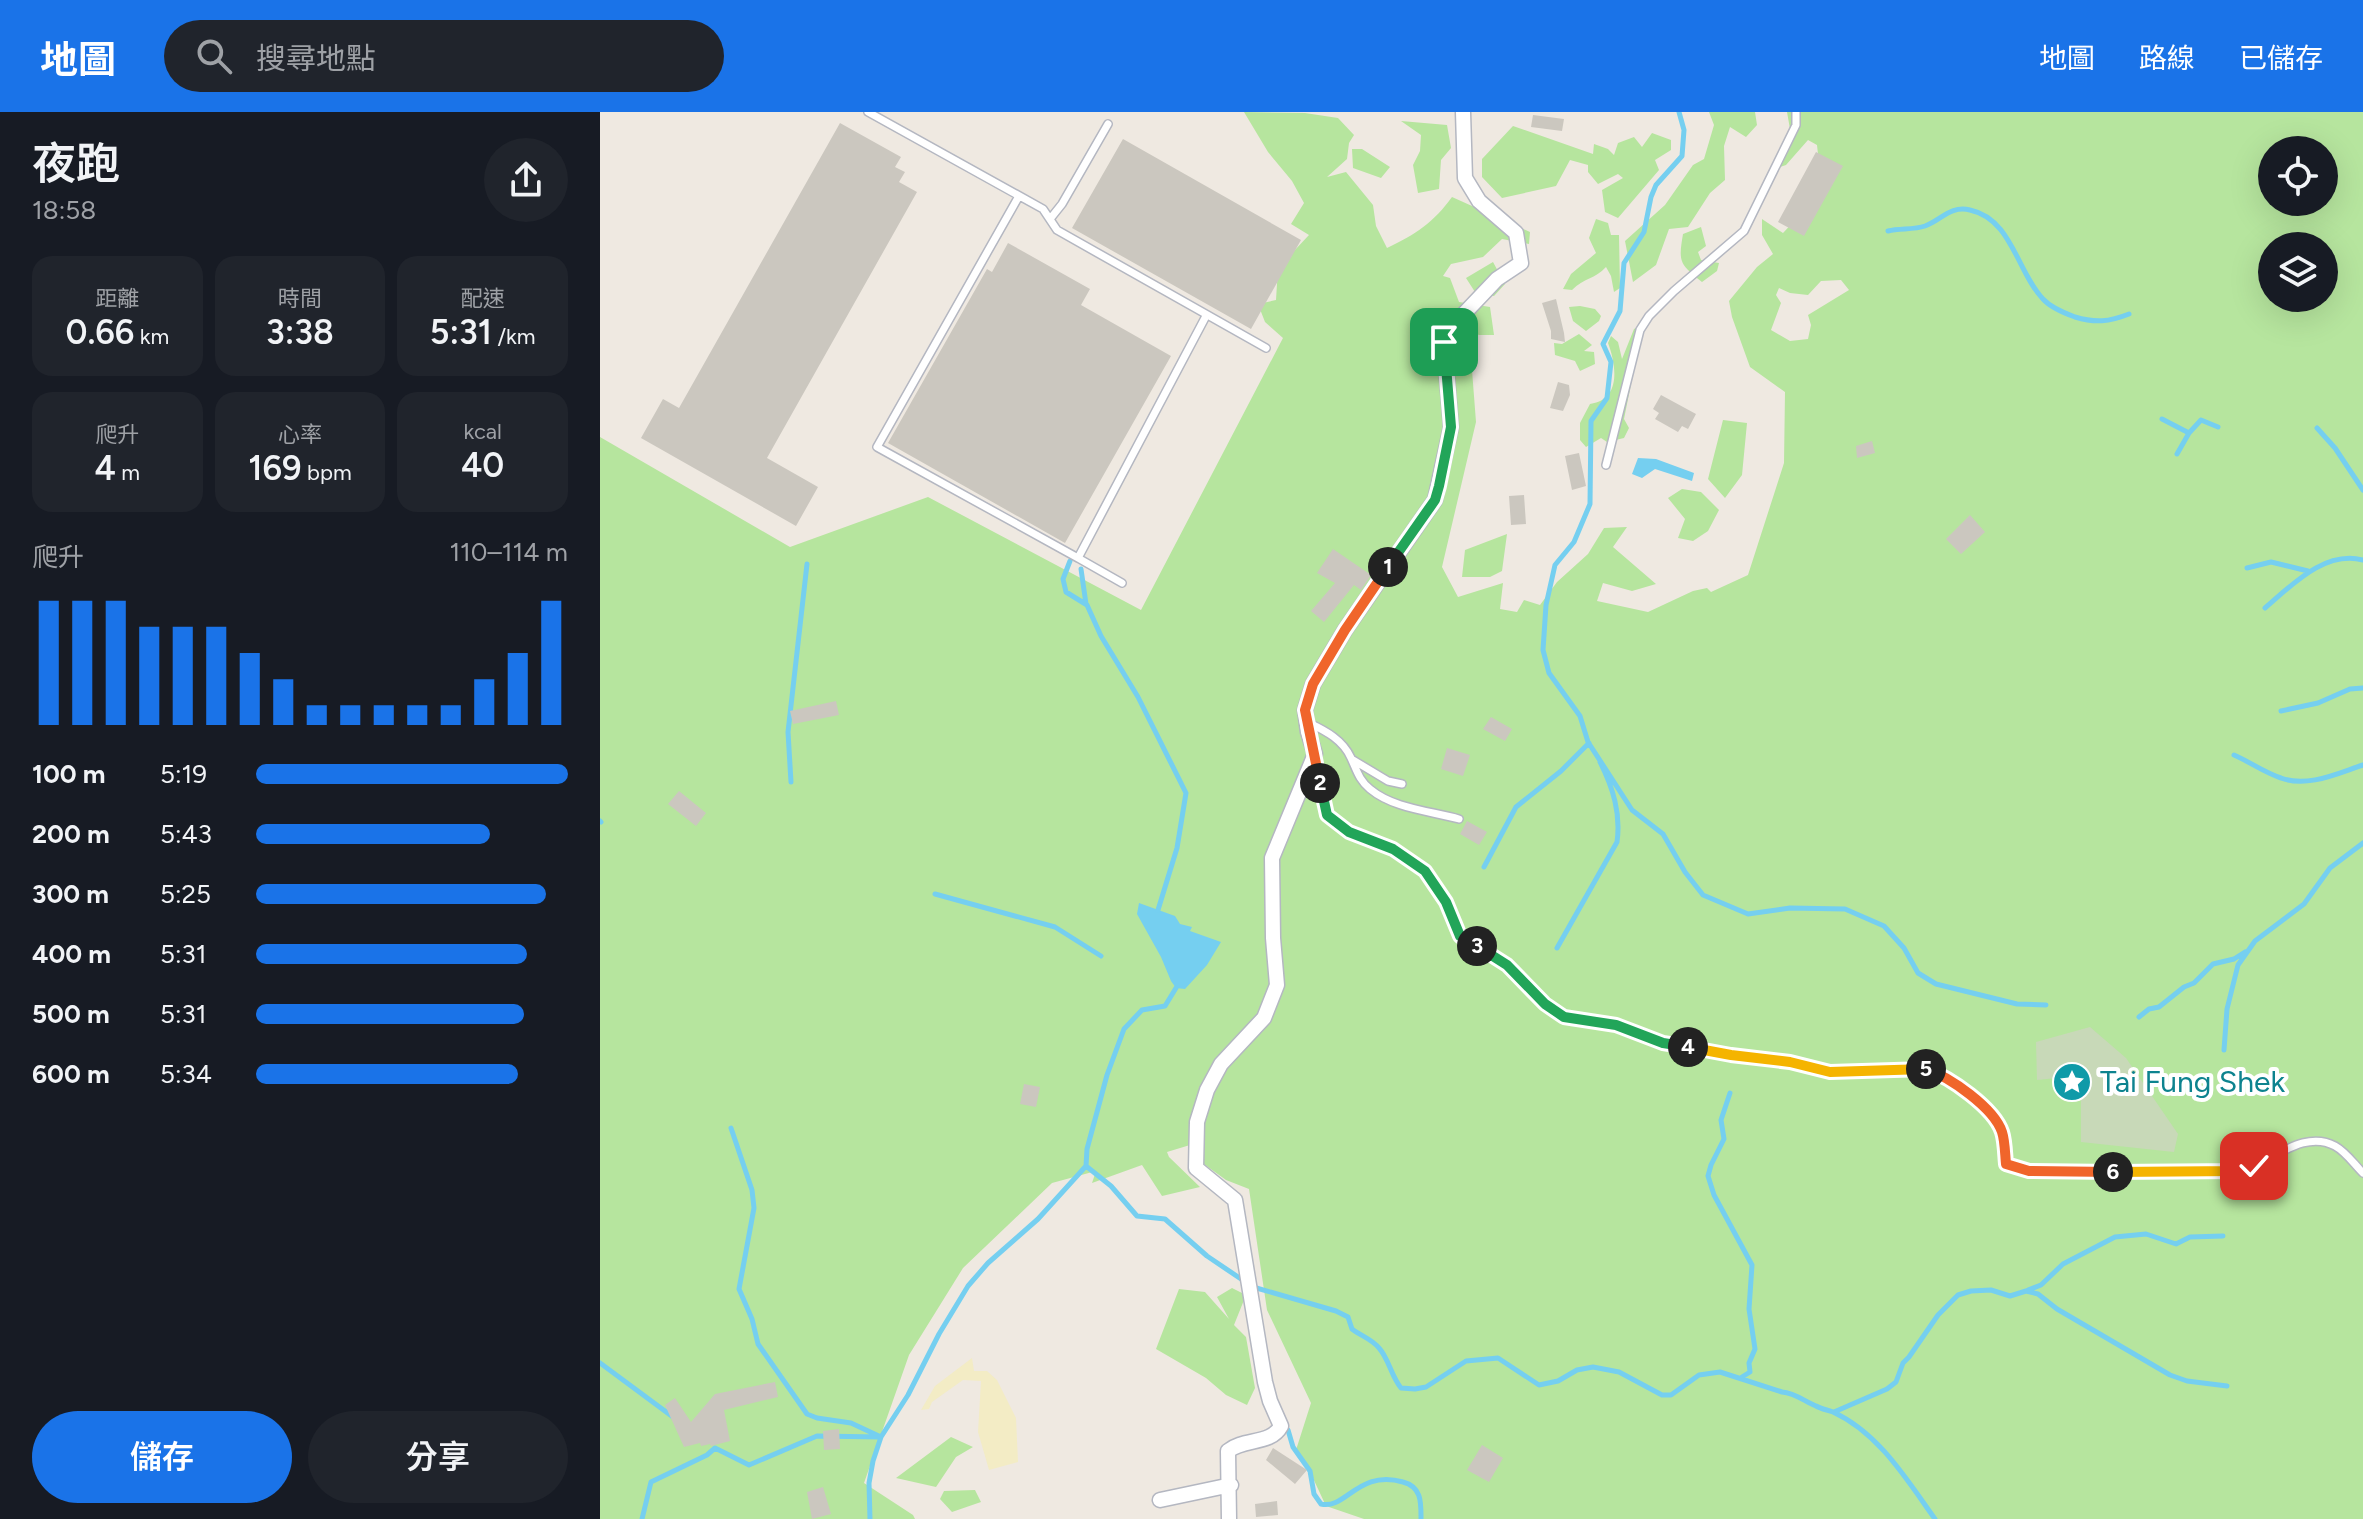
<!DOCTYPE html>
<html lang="zh-TW">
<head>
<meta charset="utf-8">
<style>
	:root { --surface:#171b24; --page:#20242c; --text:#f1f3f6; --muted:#9ea1a6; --accent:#1a73e8 }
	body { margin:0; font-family:Figtree,"Noto Sans TC",sans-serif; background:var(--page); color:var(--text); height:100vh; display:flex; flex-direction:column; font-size:30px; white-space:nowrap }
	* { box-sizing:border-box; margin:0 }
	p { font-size:26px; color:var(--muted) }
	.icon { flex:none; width:44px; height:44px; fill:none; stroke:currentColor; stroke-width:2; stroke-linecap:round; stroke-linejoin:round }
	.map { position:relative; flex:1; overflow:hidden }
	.drawer { display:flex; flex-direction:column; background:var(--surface); width:600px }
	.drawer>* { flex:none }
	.fabs { position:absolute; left:1658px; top:24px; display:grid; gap:16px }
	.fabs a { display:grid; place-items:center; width:80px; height:80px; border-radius:50%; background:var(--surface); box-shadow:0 8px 32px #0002; font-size:40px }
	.pin { position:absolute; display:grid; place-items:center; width:68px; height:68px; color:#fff; margin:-34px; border-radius:16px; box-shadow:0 4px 12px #0006 }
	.km { position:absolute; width:40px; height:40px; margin:-20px; border-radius:50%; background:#222; color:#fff; font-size:22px; line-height:40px; text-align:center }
	.round { display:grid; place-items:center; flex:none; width:84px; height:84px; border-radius:42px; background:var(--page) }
	.headline { display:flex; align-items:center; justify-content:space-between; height:136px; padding:0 32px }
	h1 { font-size:44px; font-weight:600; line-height:60px }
	.metrics { display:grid; grid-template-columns:repeat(3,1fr); gap:12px; height:136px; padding:8px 32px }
	.metrics div { display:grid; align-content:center; border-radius:20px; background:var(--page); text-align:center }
	.metrics b { font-size:34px; font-weight:600 }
	.metrics small { font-size:22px; font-weight:400 }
	.metrics p { font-size:22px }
	.chart { height:224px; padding:16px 32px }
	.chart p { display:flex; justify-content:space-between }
	.chart svg { width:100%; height:144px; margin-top:8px; stroke:var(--accent); stroke-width:6 }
	.button { display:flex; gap:16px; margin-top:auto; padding:16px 32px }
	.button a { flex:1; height:92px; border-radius:48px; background:var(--accent); color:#fff; font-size:32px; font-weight:600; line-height:92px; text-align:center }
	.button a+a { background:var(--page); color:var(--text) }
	ul { padding:0 32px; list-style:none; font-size:26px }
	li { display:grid; grid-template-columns:128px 96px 1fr; align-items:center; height:60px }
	li i { height:20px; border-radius:10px; background:var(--accent) }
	header { display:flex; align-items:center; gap:48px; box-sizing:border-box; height:112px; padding:0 40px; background:var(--accent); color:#fff }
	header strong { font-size:38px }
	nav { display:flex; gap:44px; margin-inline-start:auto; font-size:28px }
	.search { width:560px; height:72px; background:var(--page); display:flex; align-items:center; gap:20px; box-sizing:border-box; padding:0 28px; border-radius:44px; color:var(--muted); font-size:30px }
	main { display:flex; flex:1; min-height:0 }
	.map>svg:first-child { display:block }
</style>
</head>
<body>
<header>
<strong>地圖</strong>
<div class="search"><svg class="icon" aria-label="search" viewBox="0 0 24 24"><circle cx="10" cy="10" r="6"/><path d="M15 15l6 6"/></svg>搜尋地點</div>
<nav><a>地圖</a><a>路線</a><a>已儲存</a></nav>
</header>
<main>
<section class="drawer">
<div class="headline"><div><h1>夜跑</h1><p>18:58</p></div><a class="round"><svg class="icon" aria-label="share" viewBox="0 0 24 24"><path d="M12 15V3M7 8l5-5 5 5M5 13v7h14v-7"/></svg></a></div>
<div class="metrics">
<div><p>距離</p><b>0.66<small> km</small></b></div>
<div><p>時間</p><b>3:38</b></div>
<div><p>配速</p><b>5:31<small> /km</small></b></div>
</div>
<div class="metrics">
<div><p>爬升</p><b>4<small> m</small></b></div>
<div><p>心率</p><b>169<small> bpm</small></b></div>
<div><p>kcal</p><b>40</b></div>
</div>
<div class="chart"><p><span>爬升</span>110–114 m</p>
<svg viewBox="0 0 160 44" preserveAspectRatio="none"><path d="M5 44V6M15 44V6M25 44V6M35 44V14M45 44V14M55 44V14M65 44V22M75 44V30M85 44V38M95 44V38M105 44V38M115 44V38M125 44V38M135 44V30M145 44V22M155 44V6"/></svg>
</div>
<ul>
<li><b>100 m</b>5:19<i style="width:100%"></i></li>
<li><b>200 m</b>5:43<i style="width:75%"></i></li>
<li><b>300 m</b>5:25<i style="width:93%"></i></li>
<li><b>400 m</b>5:31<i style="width:87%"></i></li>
<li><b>500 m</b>5:31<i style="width:86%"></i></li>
<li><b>600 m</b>5:34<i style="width:84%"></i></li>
</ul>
<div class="button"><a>儲存</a><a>分享</a></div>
</section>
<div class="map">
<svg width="1763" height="1407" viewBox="0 0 1763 1407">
	<rect width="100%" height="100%" fill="#efe9e1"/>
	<!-- green -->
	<path fill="#b6e59e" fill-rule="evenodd" d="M644,0L705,1L738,6L754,23L749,31L747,47L727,65L746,60L773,93L776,114L787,136C815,123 834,110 852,85L930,120L929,132L902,127L883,145L851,152L843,164L850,166L859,190L890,195L894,223H879L869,219L876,310L842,455L858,485L903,471L900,497L917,500L924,488L940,493L957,470L988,442L1004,416L1027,415L1013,435L1056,472L1032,479L1003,471L997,489L1048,500L1093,479L1107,476L1111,480L1148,463L1184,351L1185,280L1150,255L1132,205L1129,189L1157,155L1173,142L1162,123V107L1183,121L1199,104L1221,70L1217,33L1208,28L1186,53L1180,55L1190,17L1187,0H1763V1407H764L726,1394L712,1364L696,1338L711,1291L667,1198L649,1077L626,1068L590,1042V1033L567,1040L569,1045L600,1075L562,1084L542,1053L492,1071L496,1059L452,1071L363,1156L309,1243L264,1371L313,1403L315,1407H0V325L190,435L328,385L541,498L683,226L665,210L658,192L676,188L678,156L709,123L691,112L704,91L692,69L668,40ZM1672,38H1724V90H1672ZM1672,134H1724V186H1672ZM1241,168L1249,178L1208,203L1211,213L1208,227L1190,229L1171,218L1181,191L1176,183L1179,176L1190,181L1208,183L1221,169Z
		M1109,0H1155L1157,13L1146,25L1130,15L1124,34L1125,68L1110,81L1088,115L1069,117L1056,153L1033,170L1025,129L1065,93L1093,53L1104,47L1114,13Z
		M801,9L847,13L851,36L841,48L839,77L818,81L813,53L820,39L821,23Z
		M913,14L993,42L994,32L1008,37L1014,43L1018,31L1034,25L1042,35L1052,21L1071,28V38L1055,48L1059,58L1018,106L1005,100L1002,78L1023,66L1018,62L998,72L988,60V53L970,48L956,74L902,86L882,65V47Z
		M752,37H762L790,55L781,66L753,56Z
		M996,107L1008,111L1011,123H1019L1020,176L1014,180L1011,164L1006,155C995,167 984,166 972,178L963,177L971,162L996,141L989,126Z
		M1101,115L1106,134L1098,140L1101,148L1119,151L1117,159L1102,170C1080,152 1078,151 1083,122Z
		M893,150L905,172L894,184L875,180L866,166Z
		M980,194L995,197L1001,204L999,209L986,219L973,209L969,195Z
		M1038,215L1036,247L1024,307L1029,316L1024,326L1007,330L1001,326L986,335L980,328V311L990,292C1022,288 1016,252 1008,231L1011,224L1018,230L1022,247L1034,217Z
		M979,222L992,233L984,239L994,240L995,252L980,259L975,249L955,243L954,231L962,232Z
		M1123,308L1147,311L1142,363L1125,386L1108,367Z
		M1082,377L1101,380L1119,398L1108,419L1093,429L1078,426L1085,407L1068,386Z
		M907,422L902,459L890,465H862L865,438Z
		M632,1176L646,1183L634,1213L646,1225L655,1276L647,1293L626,1283L606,1266L556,1237L579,1177L605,1180L629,1207L617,1185Z
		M351,1325L373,1335L356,1345L336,1375L296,1366Z
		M375,1378L381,1390L352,1400L340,1387L344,1379Z"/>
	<!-- sand -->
	<path fill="#f3ecc5" d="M372,1246L374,1259H387L397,1268L416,1306L418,1350L389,1358L378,1320L381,1269L363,1268L332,1290L329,1297L321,1298L335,1274Z"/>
	<!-- cemetery -->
	<path fill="#c8d9b8" d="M1490,915L1526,946L1578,1022L1574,1040L1481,1030V973L1466,965L1437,968L1436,930Z"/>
	<!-- water -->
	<path fill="#75cff0" d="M1038,346L1056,347L1094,361L1092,369L1055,357L1042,366L1032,362Z
		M539,791L575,804L580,812L592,815L590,819L621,830L607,853L585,877L576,876L571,869L561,845L537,802Z"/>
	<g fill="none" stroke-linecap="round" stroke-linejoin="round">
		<!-- stream -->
		<path stroke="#75cff0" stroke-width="5" d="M1079,0L1084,18L1082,44L1056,73L1051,85L1044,120L1024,151L1020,199L1003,232L1011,250L1007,286L991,309L990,392L974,430L955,453L946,493L943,538L949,561L980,604L988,630L1032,698L1063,722L1085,760L1103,783L1148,802L1190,796L1245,797L1284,814L1304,836L1318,861L1336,872L1417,892L1446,893
			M1288,119C1300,116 1313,118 1325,114C1341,108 1351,93 1370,98C1412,107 1417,160 1443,187C1451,196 1464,201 1475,205C1495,211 1509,210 1529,202
			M1562,307L1589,321L1577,342
			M1717,316L1735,336L1763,378
			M1589,321L1601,308L1618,315
			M470,449L463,467L466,480L487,493L501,524L538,585L586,681L577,736L558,798
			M1647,456L1671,450L1708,459
			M481,457L486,492
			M1665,496C1691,474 1724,438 1763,448
			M1681,599L1718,591L1750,577L1763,576
			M1634,643C1650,650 1665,661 1681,666C1708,676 1738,661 1763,653
			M191,670L188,620L207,452
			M0,709L1,710
			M884,755L916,695L961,659L989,631
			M335,782L455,815L501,844
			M957,836L1017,730C1021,701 1013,676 1000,650
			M1539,905L1549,897L1559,895L1584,875L1594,871L1613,852L1634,847L1645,840
			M1624,938L1627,897L1638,853L1655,829L1704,792L1730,756L1763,731
			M1130,981L1121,1008L1124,1027L1111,1053L1108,1064L1114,1083L1152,1153L1149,1197L1155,1237L1149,1251L1150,1260L1142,1265
			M131,1016L152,1078L154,1096L139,1177L152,1207L158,1232L207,1302L217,1306L251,1311L281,1325
			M486,1054L511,1074L537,1104L565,1107L607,1144L644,1169
			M653,1175L736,1199L748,1205L752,1217C761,1224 772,1227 779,1236C789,1247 791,1264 801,1276L815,1277L826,1275L866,1249L898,1246L939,1273L958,1269L977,1258L993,1255L1019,1260L1062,1283H1071L1099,1263L1120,1260L1182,1280C1195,1281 1204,1289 1216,1294C1221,1297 1228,1298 1233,1300C1279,1321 1307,1368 1335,1407
			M1428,1178L1441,1173L1463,1152L1515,1125L1546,1122L1576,1132L1590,1125L1623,1124
			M0,1251L73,1305
			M1234,1300L1287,1277L1296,1270L1303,1251L1309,1245L1338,1203L1358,1183L1371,1179L1391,1178L1410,1184L1426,1179L1438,1182L1457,1197L1570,1263L1587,1269L1627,1274
			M688,1318L693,1335L710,1359L714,1382L721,1392C746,1398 758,1357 803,1370C822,1375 821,1391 821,1407
			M42,1407L51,1370L107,1343L115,1336L149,1353L217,1324L280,1325
			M270,1407L269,1371L273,1349L281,1325L308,1283L339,1222L368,1174L388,1151L438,1107L486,1054L487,1037L507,963L524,917L542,898L565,894L576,876"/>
	</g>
	<!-- building -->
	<path fill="#cbc7bf" d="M933,3L964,7L962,19L931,15Z
		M240,11L301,45L295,55L305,60L299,70L317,80L167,346L218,375L196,414L41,326L63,287L79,296Z
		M523,27L701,128L651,217L472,116Z
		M1216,40L1243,54L1204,124L1178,110Z
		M408,131L490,177L481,193L571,244L465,431L288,331L387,157L392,160Z
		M956,187L964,221L965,230L951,227V219L942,191Z
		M958,270L969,273L970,283L963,299L950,296Z
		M1061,283L1096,302L1088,317L1082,314L1078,320L1055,307L1059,301L1053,297Z
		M1272,329L1275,341L1257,346L1256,334Z
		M979,341L986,374L972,378L965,344Z
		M924,383L926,412L911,413L909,384Z
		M1370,403L1385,420L1361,442L1346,427Z
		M733,437L771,463L761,478L754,473L724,510L711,499L735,471L717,461Z
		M236,589L239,603L193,612L190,599Z
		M891,605L912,617L905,629L883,617Z
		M847,636L870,643L863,664L841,657Z
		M79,679L106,701L96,714L68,692Z
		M867,709L887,720L879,733L860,722Z
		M424,972L440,975L436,995L420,992Z
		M175,1270L178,1285L124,1298L130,1329L111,1334L110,1332L101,1334L100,1331L84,1335L65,1293L75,1286L91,1310L115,1282Z
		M239,1317L240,1337L224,1338L223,1319Z
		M882,1333L903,1346L889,1370L867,1358Z
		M673,1336L707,1358L695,1372L666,1348Z
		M223,1375L231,1402L212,1407L207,1380Z
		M677,1389L678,1403L656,1405L655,1392Z"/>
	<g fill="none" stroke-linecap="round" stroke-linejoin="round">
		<!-- service casing -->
		<g stroke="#b4b7c1" stroke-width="10">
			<path id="service" d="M268,0L443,97L457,118L666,236
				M419,84L277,335L478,446L606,204
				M450,107L462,92L508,12
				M1006,353L1040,218L1049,204L1074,179L1144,119L1196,13V0
				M478,446L522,471
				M709,611C726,619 743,628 751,646C757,659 759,668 770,677C794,697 831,699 859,707
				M753,648L788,669L802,672
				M716,649L727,703L749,720L793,737L825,759L846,790L860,824L907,853L945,892L964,905L1016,913L1063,931L1131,943L1190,950L1230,960L1321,955L1341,961L1390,1001L1402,1020L1406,1052L1429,1059H1638C1669,1053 1702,1016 1735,1034C1746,1040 1754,1052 1763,1061"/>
		</g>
		<!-- minor casing -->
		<g stroke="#b4b7c1" stroke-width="17">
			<path id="minor" d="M560,1388L631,1373
				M629,1407L628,1339C644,1326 671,1333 681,1314L670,1289L665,1270L635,1088L596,1056L597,1010L607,978L621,952L664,906L677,873L673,826L672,746L715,642L708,620L705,598L713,572L745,518L835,388L851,315L844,230L858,208L897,167L921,151L916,121L879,89L865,66L863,0"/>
		</g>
		<!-- service -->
		<use href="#service" stroke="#fff" stroke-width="7"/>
		<!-- minor -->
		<use href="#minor" stroke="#fff" stroke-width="14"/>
	</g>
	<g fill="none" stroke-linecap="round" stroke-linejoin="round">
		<!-- split-1 casing -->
		<g stroke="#fff" stroke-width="16">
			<path id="split-1" d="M788,455L835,388L839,374L851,315L844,230"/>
		</g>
		<!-- split-2 casing -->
		<g stroke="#fff" stroke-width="16">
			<path id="split-2" d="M720,671L705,598L713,572L745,518L788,455"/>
		</g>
		<!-- split-3 casing -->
		<g stroke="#fff" stroke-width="16">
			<path id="split-3" d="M720,671L727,703L749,720L793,737L825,759L846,790L860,824L877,834"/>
		</g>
		<!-- split-4 casing -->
		<g stroke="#fff" stroke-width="16">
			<path id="split-4" d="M877,834L907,853L945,892L964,905L1016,913L1063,931L1088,935"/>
		</g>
		<!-- split-5 casing -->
		<g stroke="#fff" stroke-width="16">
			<path id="split-5" d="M1088,935L1131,943L1190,950L1230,960L1326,957"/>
		</g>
		<!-- split-6 casing -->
		<g stroke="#fff" stroke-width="16">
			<path id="split-6" d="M1326,957C1350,965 1394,996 1402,1020C1405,1029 1405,1042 1406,1052L1429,1059L1513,1060"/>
		</g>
		<!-- split-7 casing -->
		<g stroke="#fff" stroke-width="16">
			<path id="split-7" d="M1513,1060L1638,1059L1654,1054"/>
		</g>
		<!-- split-1 -->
		<use href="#split-1" stroke="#22a559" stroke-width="10"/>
		<!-- split-2 -->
		<use href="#split-2" stroke="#f0652b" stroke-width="10"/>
		<!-- split-3 -->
		<use href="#split-3" stroke="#22a559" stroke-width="10"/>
		<!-- split-4 -->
		<use href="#split-4" stroke="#22a559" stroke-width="10"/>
		<!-- split-5 -->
		<use href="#split-5" stroke="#f5b400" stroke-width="10"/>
		<!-- split-6 -->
		<use href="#split-6" stroke="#f0652b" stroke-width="10"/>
		<!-- split-7 -->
		<use href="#split-7" stroke="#f5b400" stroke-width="10"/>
	</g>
	<!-- icons -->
	<defs>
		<g id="sight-disc" transform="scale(2)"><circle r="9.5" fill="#0f9aa8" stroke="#fff"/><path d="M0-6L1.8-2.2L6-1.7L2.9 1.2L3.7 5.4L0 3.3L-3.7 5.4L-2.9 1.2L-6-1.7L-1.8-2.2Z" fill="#fff"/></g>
	</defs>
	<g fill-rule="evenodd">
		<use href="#sight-disc" x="1472" y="970"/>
	</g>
	<g text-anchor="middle" stroke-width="8" stroke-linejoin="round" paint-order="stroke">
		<!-- culture labels -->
		<g font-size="30" fill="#0d838f" stroke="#fff" text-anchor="start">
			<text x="1500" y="980">Tai Fung Shek</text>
		</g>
	</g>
</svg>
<div class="fabs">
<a><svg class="icon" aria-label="locate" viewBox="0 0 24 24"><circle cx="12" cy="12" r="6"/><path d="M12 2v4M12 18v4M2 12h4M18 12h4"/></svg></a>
<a><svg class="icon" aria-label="layers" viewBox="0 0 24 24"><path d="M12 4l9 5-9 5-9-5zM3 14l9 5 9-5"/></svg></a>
</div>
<div class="pin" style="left:844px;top:230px;background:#1e9e55"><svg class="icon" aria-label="arrive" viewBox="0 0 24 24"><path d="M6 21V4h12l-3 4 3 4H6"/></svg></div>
<div class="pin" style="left:1654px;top:1054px;background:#d93025"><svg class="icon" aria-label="check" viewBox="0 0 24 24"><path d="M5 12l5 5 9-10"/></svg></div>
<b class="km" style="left:788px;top:455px">1</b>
<b class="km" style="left:720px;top:671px">2</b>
<b class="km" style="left:877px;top:834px">3</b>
<b class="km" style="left:1088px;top:935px">4</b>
<b class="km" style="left:1326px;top:957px">5</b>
<b class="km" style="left:1513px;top:1060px">6</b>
</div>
</main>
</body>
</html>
